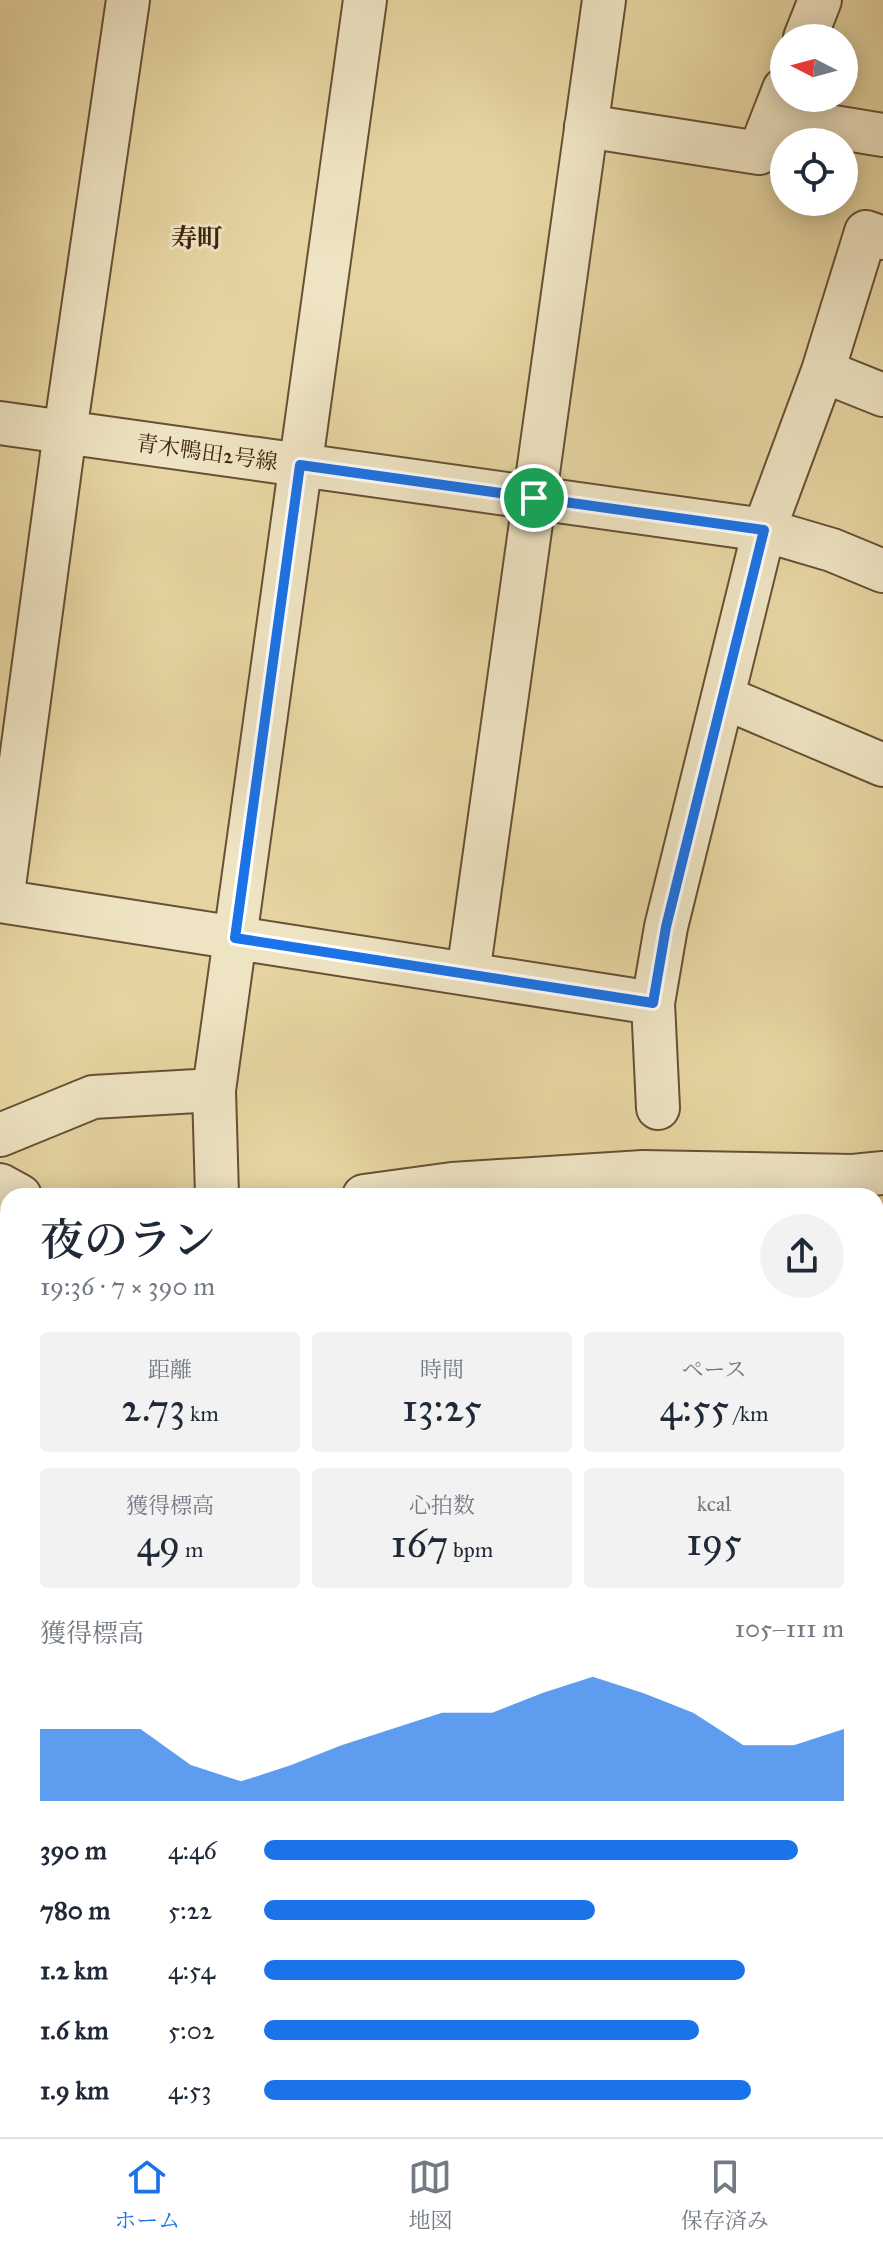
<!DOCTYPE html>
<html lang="ja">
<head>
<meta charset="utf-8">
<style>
	:root { --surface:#fff; --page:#f2f2f3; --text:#1f2937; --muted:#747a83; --line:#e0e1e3; --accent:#1a73e8 }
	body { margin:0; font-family:"IM FELL Great Primer","Noto Serif JP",serif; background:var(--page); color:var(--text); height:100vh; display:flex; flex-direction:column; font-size:30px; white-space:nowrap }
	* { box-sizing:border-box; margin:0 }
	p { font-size:26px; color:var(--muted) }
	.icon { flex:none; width:44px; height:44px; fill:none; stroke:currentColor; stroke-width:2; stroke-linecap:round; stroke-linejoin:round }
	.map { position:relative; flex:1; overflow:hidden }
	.side { position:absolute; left:0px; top:1188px; width:884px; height:950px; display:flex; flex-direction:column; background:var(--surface); border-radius:24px 24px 0 0; box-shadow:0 4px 20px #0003 }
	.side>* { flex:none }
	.needle { width:52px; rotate:276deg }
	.buttons { position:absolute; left:770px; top:24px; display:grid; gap:16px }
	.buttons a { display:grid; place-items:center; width:88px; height:88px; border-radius:50%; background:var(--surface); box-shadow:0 4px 20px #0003; font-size:40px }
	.pin { position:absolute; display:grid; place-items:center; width:68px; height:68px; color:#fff; margin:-34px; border:4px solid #fff; border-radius:50%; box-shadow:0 2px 8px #0007 }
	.round { display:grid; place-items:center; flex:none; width:84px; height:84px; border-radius:42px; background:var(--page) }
	.head { display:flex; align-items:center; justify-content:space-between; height:136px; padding:0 40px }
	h1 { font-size:44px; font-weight:600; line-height:60px }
	.metrics { display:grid; grid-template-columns:repeat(3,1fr); gap:12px; height:136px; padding:8px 40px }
	.metrics div { display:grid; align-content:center; border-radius:8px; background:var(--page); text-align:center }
	.metrics b { font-size:40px; font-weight:600 }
	.metrics small { font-size:22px; font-weight:400 }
	.metrics p { font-size:22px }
	.chart { height:224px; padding:16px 40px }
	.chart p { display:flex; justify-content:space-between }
	.chart svg { width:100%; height:144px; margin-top:8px; fill:var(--accent); opacity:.7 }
	ul { padding:0 40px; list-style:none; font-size:26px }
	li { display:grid; grid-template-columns:128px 96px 1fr; align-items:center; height:60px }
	li i { height:20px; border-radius:10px; background:var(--accent) }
	.tabs { display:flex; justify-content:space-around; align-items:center; height:112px; border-top:2px solid var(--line); background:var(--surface); font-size:22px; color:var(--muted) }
	.tabs a { display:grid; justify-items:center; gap:4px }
	.tabs .selected { color:var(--accent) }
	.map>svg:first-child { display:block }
</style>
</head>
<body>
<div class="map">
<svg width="883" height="2137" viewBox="0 0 883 2137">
	<rect width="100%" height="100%" fill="#e5d4a1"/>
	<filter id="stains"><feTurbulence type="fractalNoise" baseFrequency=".0025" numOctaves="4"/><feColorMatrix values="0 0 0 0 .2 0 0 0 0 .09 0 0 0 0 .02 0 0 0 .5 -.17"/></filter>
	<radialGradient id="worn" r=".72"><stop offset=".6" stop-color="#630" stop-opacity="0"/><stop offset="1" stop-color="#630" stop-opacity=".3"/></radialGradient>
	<!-- green -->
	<path fill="#b9bc81" stroke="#7c7048" stroke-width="2" d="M876,1560L883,1561V1775L876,1774Z"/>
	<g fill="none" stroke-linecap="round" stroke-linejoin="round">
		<!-- stream -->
		<path stroke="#737d68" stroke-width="9" d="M0,1584L8,1594
			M823,2130L834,2137"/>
	</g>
	<!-- building -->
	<path fill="#d9a074" stroke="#3f240f" stroke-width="2" d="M0,1196L8,1201V1432L0,1434Z"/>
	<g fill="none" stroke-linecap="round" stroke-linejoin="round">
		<!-- minor casing -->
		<g stroke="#685034" stroke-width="46">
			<path id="minor" d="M805,38L820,0
				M773,117L883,135
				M586,126L759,153L784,89
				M823,371L883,395
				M0,423L764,530L832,550L883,571
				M723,697L883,765
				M0,901L653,1003
				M2,901L65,432L128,0
				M468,974L604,0
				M658,1108L653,1003L666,927L764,530L823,371L866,232L883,238
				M0,1135L93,1097L214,1090
				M0,1185L20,1196
				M217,1196L214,1090L365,0
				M364,1196L452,1184L643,1172L853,1176L883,1173
				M0,1449L8,1446
				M876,1545L883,1546
				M0,1627L8,1637
				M0,1985L8,1988
				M371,2130L389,2137
				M753,2130L763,2137
				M606,2137L609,2130"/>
		</g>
		<!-- minor -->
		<use href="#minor" stroke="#eee3c2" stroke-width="42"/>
	</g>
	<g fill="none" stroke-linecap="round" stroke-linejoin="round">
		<!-- route casing -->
		<g stroke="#fff" stroke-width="16">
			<path id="route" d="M300,465L764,530L666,927L653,1003L235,938Z"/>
		</g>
		<!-- route -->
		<use href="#route" stroke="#1a73e8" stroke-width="10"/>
	</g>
	<g text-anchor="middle" stroke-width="6" stroke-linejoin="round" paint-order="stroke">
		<!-- street labels -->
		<g font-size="22" fill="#3f240f" stroke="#eee3c2">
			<text transform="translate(207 452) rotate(8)" y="8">青木鴨田2号線</text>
		</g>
		<!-- quarter labels -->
		<g font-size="26" font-weight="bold" fill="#3f240f" stroke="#eee3c2">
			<text x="197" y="247">寿町</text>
		</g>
	</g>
	<rect width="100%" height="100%" filter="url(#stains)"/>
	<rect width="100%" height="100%" fill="url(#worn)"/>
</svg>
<div class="buttons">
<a><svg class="needle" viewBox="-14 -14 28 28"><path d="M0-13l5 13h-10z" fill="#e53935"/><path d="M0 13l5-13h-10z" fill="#747a83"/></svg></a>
<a><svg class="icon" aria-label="locate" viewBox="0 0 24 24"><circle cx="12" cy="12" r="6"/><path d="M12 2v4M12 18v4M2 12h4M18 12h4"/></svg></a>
</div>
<div class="pin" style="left:534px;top:498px;background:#1e9e55"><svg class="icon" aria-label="arrive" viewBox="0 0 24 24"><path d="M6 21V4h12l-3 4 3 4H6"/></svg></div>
<section class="side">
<div class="head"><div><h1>夜のラン</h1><p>19:36 · 7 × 390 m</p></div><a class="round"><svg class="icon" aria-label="share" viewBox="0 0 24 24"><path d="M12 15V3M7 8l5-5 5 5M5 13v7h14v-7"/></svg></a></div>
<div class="metrics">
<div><p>距離</p><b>2.73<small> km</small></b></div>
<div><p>時間</p><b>13:25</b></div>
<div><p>ペース</p><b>4:55<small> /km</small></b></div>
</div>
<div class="metrics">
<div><p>獲得標高</p><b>49<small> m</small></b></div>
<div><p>心拍数</p><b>167<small> bpm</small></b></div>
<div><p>kcal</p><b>195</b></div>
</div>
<div class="chart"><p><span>獲得標高</span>105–111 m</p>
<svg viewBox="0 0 160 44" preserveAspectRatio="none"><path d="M0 44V22L10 22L20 22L30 33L40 38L50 33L60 27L70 22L80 17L90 17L100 11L110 6L120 11L130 17L140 27L150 27L160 22V44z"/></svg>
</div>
<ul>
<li><b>390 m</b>4:46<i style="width:92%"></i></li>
<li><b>780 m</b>5:22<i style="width:57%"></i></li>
<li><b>1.2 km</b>4:54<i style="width:83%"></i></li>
<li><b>1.6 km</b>5:02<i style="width:75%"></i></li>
<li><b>1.9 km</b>4:53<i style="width:84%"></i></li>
</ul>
</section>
</div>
<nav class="tabs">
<a class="selected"><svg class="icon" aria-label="home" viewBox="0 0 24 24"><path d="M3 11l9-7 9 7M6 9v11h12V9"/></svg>ホーム</a>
<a><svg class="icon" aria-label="map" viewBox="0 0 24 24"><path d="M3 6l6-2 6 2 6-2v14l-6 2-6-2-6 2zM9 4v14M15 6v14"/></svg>地図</a>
<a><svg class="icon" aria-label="saved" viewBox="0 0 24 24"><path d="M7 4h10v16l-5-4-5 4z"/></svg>保存済み</a>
</nav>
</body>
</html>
